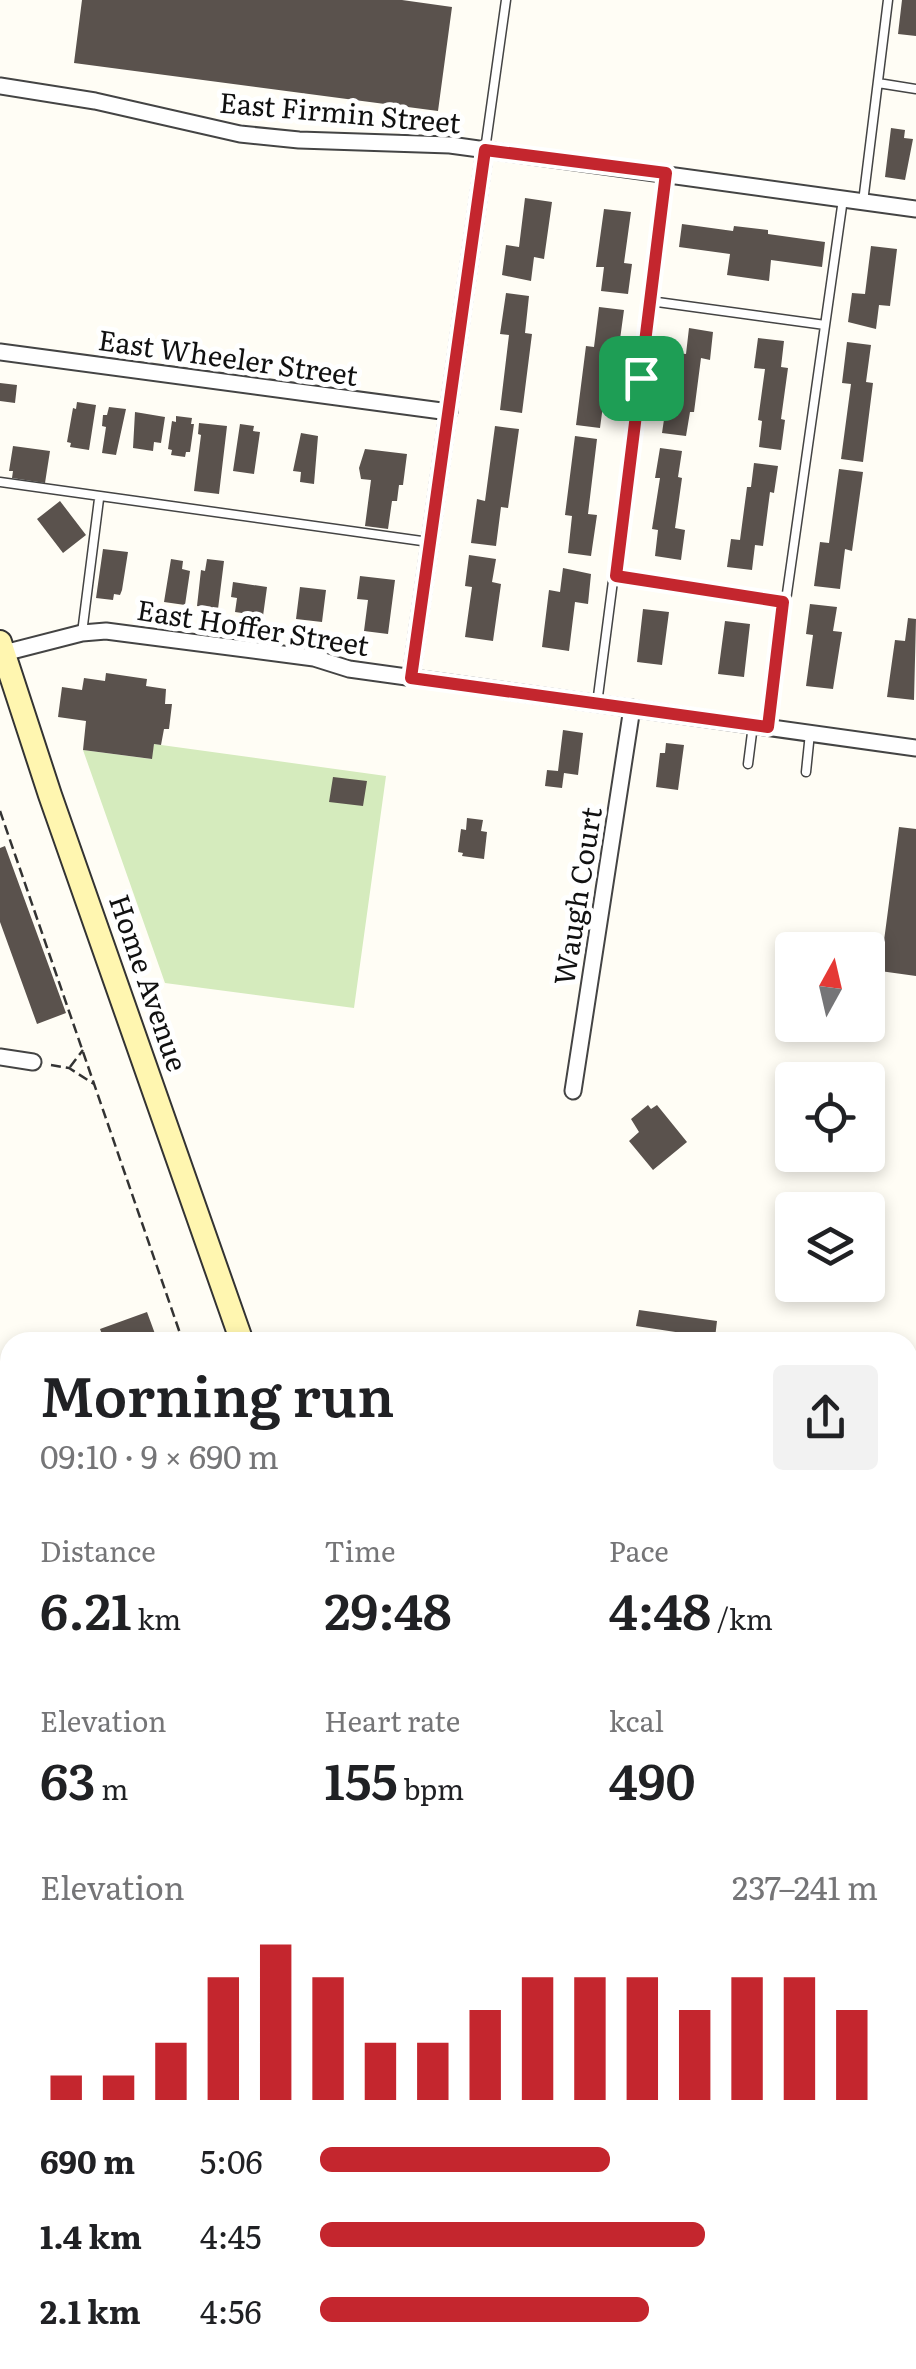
<!DOCTYPE html>
<html lang="en">
<head>
<meta charset="utf-8">
<style>
	:root { --surface:#fff; --page:#f2f2f2; --text:#202124; --muted:#757577; --accent:#c4262e }
	body { margin:0; font-family:Literata,serif; background:var(--page); color:var(--text); height:100vh; display:flex; flex-direction:column; font-size:38px; white-space:nowrap }
	* { box-sizing:border-box; margin:0 }
	p { font-size:32px; color:var(--muted) }
	.icon { flex:none; width:55px; height:55px; fill:none; stroke:currentColor; stroke-width:2; stroke-linecap:round; stroke-linejoin:round }
	.map { position:relative; flex:1; overflow:hidden }
	.drawer { position:absolute; left:0px; top:1332px; width:918px; height:1038px; display:flex; flex-direction:column; background:var(--surface); border-radius:30px 30px 0 0; box-shadow:0 5px 15px #0003 }
	.drawer>* { flex:none }
	.needle { width:65px; rotate:8deg }
	.buttons { position:absolute; left:775px; top:932px; display:grid; gap:20px }
	.buttons a { display:grid; place-items:center; width:110px; height:110px; border-radius:10px; background:var(--surface); box-shadow:0 5px 15px #0003; font-size:50px }
	.pin { position:absolute; display:grid; place-items:center; width:85px; height:85px; color:#fff; margin:-42px; border-radius:20px; box-shadow:0 5px 15px #0006 }
	.round { display:grid; place-items:center; flex:none; width:105px; height:105px; border-radius:10px; background:var(--page) }
	.summary { display:flex; align-items:center; justify-content:space-between; height:170px; padding:0 40px }
	h1 { font-size:55px; font-weight:600; line-height:75px }
	.figures { display:grid; grid-template-columns:repeat(3,1fr); gap:15px; height:170px; padding:10px 40px }
	.figures div { display:grid; align-content:center }
	.figures b { font-size:50px; font-weight:600 }
	.figures small { font-size:28px; font-weight:400 }
	.figures p { font-size:28px }
	.chart { height:280px; padding:20px 40px }
	.chart p { display:flex; justify-content:space-between }
	.chart svg { width:100%; height:180px; margin-top:10px; stroke:var(--accent); stroke-width:6 }
	ul { padding:0 40px; list-style:none; font-size:32px }
	li { display:grid; grid-template-columns:160px 120px 1fr; align-items:center; height:75px }
	li i { height:25px; border-radius:12px; background:var(--accent) }
	.map>svg:first-child { display:block }
</style>
</head>
<body>
<div class="map">
<svg width="916" height="2369" viewBox="0 0 916 2369">
	<rect width="100%" height="100%" fill="#fffdf5"/>
	<!-- industrial -->
	<path fill="#eee6ef" d="M908,1856L916,1857V2369H641L638,2360H908Z"/>
	<!-- green -->
	<path fill="#d5ebbd" d="M154,744L386,776L354,1008L165,983L83,750L151,759Z
		M0,1675L10,1676V2360H471L476,2369H0Z"/>
	<!-- building -->
	<path fill="#5a524d" d="M82,0H402L452,7L438,111L74,63Z
		M902,0H916V36L898,34Z
		M891,128L905,130L904,138L913,139L905,180L885,177Z
		M525,198L552,202L544,259L534,257L531,281L502,275L506,245L519,247Z
		M604,209L631,212L624,263L632,264L628,294L601,291L604,267H596Z
		M682,224L733,231L734,226L768,230V234L825,242L822,267L771,260L769,281L727,275L730,254L679,247Z
		M871,246L897,249L890,306L879,305L876,329L848,322L852,293L865,294Z
		M506,293L529,296L525,333L532,334L522,413L500,410L509,335L500,334Z
		M599,307L624,310L618,354L610,353L600,428L576,425L586,346L594,347Z
		M689,328L713,332L710,360L701,358L694,412H690L686,436L662,433L666,406H671L678,353L686,354Z
		M758,338L784,341L781,367L788,368L781,419L785,420L781,450L759,447L762,421L758,420L765,369L754,368Z
		M847,342L871,345L866,382L873,383L863,462L841,459L851,384L842,383Z
		M0,383L17,385L15,403L0,401Z
		M77,402L96,405L89,450L70,447L71,443L67,442L73,408L76,409Z
		M109,407L126,409L116,455L102,453L106,427L102,426L103,415H107Z
		M135,412L165,417L161,443L154,442L153,451L133,448Z
		M176,416L192,418L191,424H194L190,452H186L185,457L171,455L172,450L168,449L172,421L176,422Z
		M199,423L227,426L219,494L194,491L201,435L198,434Z
		M240,424L254,426L253,431L260,432L254,474L233,471Z
		M495,426L519,429L508,508L501,507L496,546L471,543L477,499L485,501Z
		M301,433L318,436L314,484L300,482L301,472L293,471Z
		M575,436L597,439L588,514L597,515L591,556L568,553L572,516L565,515Z
		M13,446L50,451L45,483L12,478L13,471H9Z
		M660,448L682,451L678,477L682,478L675,528L685,530L681,560L655,556L658,530L652,529L660,478H655Z
		M365,449L407,454L403,485H399L397,501H392L388,529L365,526L371,480L361,479L359,468Z
		M754,463L778,466L774,493L770,492L763,546L755,545L752,570L727,567L731,539L740,540L747,487H751Z
		M839,469L863,472L852,551L845,549L840,589L814,586L820,542L829,543Z
		M60,501L86,535L63,553L37,519Z
		M103,549L128,552L122,590L120,595L114,594L113,600L96,598Z
		M469,555L496,559L492,582L501,584L493,641L465,637L472,587L465,586Z
		M171,559L183,561L182,569L190,571L185,605L164,602Z
		M207,559L224,561L218,609L197,606L201,570L205,571Z
		M563,568L591,574L588,604L575,602L569,651L542,647L549,590L560,592Z
		M360,576L395,580L388,634L364,631L368,600L357,599Z
		M233,582L267,587L263,616L235,612L237,598L231,597Z
		M300,587L326,590L322,622L296,619Z
		M810,604L837,607L833,631L842,632L833,689L806,686L813,635L806,634Z
		M643,609L669,612L662,665L637,662Z
		M908,618L916,619L914,700L887,697L895,640L905,641Z
		M725,621L750,624L744,677L718,674Z
		M106,673L147,679L146,686L166,689L165,704H172L169,729H164L161,745L154,744L152,759L83,750L86,721L58,717L62,687L82,690L84,678L105,681Z
		M563,730L583,733L578,775L564,773L562,788L545,786L547,770L558,771Z
		M666,743L684,745L678,790L656,787L660,753H665Z
		M333,777L367,781L363,806L329,802Z
		M467,818L483,820L481,831L487,832L484,859L462,856L463,853L458,852L461,829L466,830Z
		M899,827L916,829V976L880,971Z
		M5,846L66,1013L37,1024L0,922V848Z
		M648,1105L651,1109L657,1105L687,1142L653,1170L629,1141L639,1132L631,1119Z
		M639,1310L717,1321L715,1338L636,1326Z
		M147,1312L158,1342H105L100,1329Z
		M908,1665L916,1666V1750L908,1749Z
		M908,1924L916,1925V2369H853L855,2360H908Z"/>
	<g fill="none" stroke-linecap="round" stroke-linejoin="round">
		<!-- lane casing -->
		<g stroke="#444" stroke-width="11">
			<path id="lane" d="M878,83L916,89
				M485,150L506,0
				M863,202L888,0
				M650,301L825,325
				M0,482L429,542
				M616,575L783,602
				M82,633L99,499
				M597,704L666,173
				M768,727L843,199
				M748,764L753,725
				M806,772L810,733
				M815,2360L818,2369"/>
		</g>
		<!-- street casing -->
		<g stroke="#444" stroke-width="19">
			<path id="street" d="M0,86L95,101L240,134L299,140L450,145L916,209
				M0,352L449,412
				M0,654L82,633L106,631L314,658L349,669L916,748
				M411,677L485,150
				M0,1057L33,1062
				M573,1091L632,708"/>
		</g>
		<!-- secondary casing -->
		<g stroke="#333" stroke-width="26">
			<path id="secondary" d="M0,642L50,795L242,1342
				M0,1675L10,1676
				M908,1832L916,1833
				M598,2360L601,2369"/>
		</g>
		<!-- path -->
		<path stroke="#333" stroke-width="2.5" stroke-dasharray="10 5" stroke-linecap="butt" d="M0,811L183,1342
			M51,1065L69,1068L94,1084
			M70,1067L83,1050
			M0,1781L10,1793
			M353,2360L360,2369
			M546,2360L549,2369"/>
		<!-- lane -->
		<use href="#lane" stroke="#fff" stroke-width="8"/>
		<!-- street -->
		<use href="#street" stroke="#fff" stroke-width="15"/>
		<!-- secondary -->
		<use href="#secondary" stroke="#fff6b0" stroke-width="22"/>
	</g>
	<g fill="none" stroke-linecap="round" stroke-linejoin="round">
		<!-- route casing -->
		<g stroke="#fff" stroke-width="20">
			<path id="route" d="M485,150L666,173L616,576L783,602L768,727L411,678Z"/>
		</g>
		<!-- route -->
		<use href="#route" stroke="#c4262e" stroke-width="12"/>
	</g>
	<g text-anchor="middle" stroke-width="10" stroke-linejoin="round" paint-order="stroke">
		<!-- street labels -->
		<g font-size="28" fill="#111" stroke="#fff">
			<text transform="translate(340 113) rotate(5)" y="10">East Firmin Street</text>
			<text transform="translate(228 358) rotate(8)" y="10">East Wheeler Street</text>
			<text transform="translate(253 628) rotate(9)" y="10">East Hoffer Street</text>
			<text transform="translate(578 896) rotate(-81)" y="10">Waugh Court</text>
			<text transform="translate(148 983) rotate(71)" y="10">Home Avenue</text>
		</g>
	</g>
</svg>
<div class="buttons">
<a><svg class="needle" viewBox="-14 -14 28 28"><path d="M0-13l5 13h-10z" fill="#e53935"/><path d="M0 13l5-13h-10z" fill="#757577"/></svg></a>
<a><svg class="icon" aria-label="locate" viewBox="0 0 24 24"><circle cx="12" cy="12" r="6"/><path d="M12 2v4M12 18v4M2 12h4M18 12h4"/></svg></a>
<a><svg class="icon" aria-label="layers" viewBox="0 0 24 24"><path d="M12 4l9 5-9 5-9-5zM3 14l9 5 9-5"/></svg></a>
</div>
<div class="pin" style="left:641px;top:378px;background:#1e9e55"><svg class="icon" aria-label="arrive" viewBox="0 0 24 24"><path d="M6 21V4h12l-3 4 3 4H6"/></svg></div>
<section class="drawer">
<div class="summary"><div><h1>Morning run</h1><p>09:10 · 9 × 690 m</p></div><a class="round"><svg class="icon" aria-label="share" viewBox="0 0 24 24"><path d="M12 15V3M7 8l5-5 5 5M5 13v7h14v-7"/></svg></a></div>
<div class="figures">
<div><p>Distance</p><b>6.21<small> km</small></b></div>
<div><p>Time</p><b>29:48</b></div>
<div><p>Pace</p><b>4:48<small> /km</small></b></div>
</div>
<div class="figures">
<div><p>Elevation</p><b>63<small> m</small></b></div>
<div><p>Heart rate</p><b>155<small> bpm</small></b></div>
<div><p>kcal</p><b>490</b></div>
</div>
<div class="chart"><p><span>Elevation</span>237–241 m</p>
<svg viewBox="0 0 160 44" preserveAspectRatio="none"><path d="M5 44V38M15 44V38M25 44V30M35 44V14M45 44V6M55 44V14M65 44V30M75 44V30M85 44V22M95 44V14M105 44V14M115 44V14M125 44V22M135 44V14M145 44V14M155 44V22"/></svg>
</div>
<ul>
<li><b>690 m</b>5:06<i style="width:52%"></i></li>
<li><b>1.4 km</b>4:45<i style="width:69%"></i></li>
<li><b>2.1 km</b>4:56<i style="width:59%"></i></li>
</ul>
</section>
</div>
</body>
</html>
